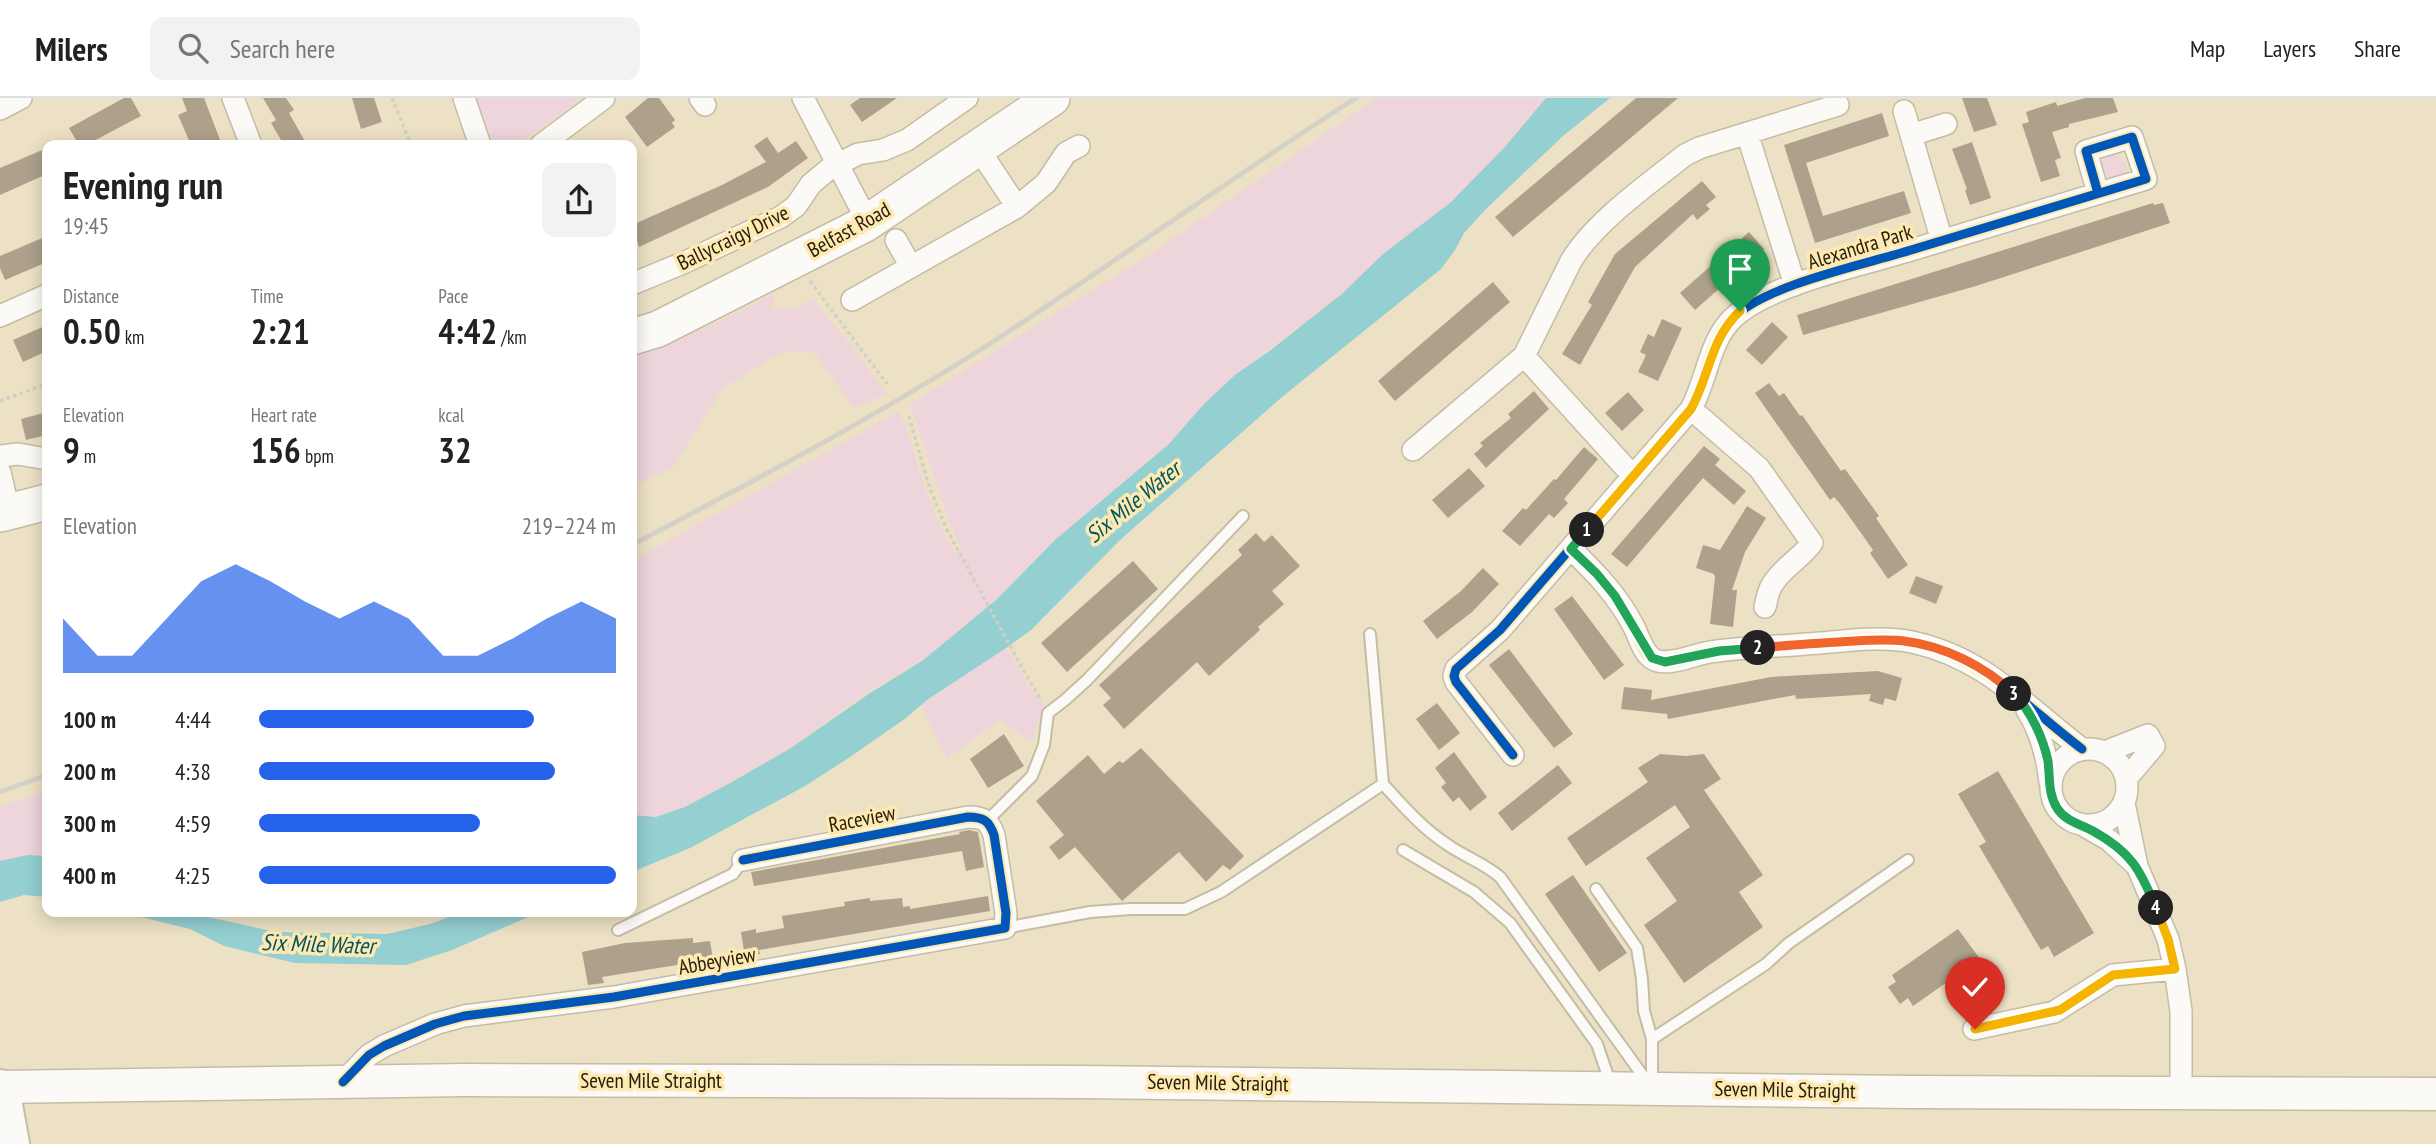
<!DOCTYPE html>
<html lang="en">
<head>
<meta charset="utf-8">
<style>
	:root { --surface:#fff; --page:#f2f2f2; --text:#222; --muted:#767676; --line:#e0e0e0; --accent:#2563eb }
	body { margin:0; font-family:"PT Sans Narrow",sans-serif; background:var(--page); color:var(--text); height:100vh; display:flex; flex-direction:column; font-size:26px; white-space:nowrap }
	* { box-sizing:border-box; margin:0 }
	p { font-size:23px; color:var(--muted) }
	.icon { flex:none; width:38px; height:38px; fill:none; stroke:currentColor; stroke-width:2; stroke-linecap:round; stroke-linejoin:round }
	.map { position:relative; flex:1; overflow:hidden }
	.details { position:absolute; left:42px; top:42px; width:595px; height:777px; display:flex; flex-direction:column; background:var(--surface); border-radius:14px; box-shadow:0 4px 18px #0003 }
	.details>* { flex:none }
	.pin { position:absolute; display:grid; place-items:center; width:60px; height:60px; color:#fff; margin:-72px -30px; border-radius:50% 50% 50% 0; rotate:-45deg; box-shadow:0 0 7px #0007 }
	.pin .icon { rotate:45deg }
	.km { position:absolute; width:35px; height:35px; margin:-18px; border-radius:50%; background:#222; color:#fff; font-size:19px; line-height:35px; text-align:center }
	.round { display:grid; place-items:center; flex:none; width:74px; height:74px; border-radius:14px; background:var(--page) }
	.headline { display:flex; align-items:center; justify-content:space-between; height:119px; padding:0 21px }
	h1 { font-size:38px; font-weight:600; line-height:52px }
	.stats { display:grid; grid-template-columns:repeat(3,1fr); gap:10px; height:119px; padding:7px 21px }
	.stats div { display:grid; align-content:center }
	.stats b { font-size:35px; font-weight:600 }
	.stats small { font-size:19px; font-weight:400 }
	.stats p { font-size:19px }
	.chart { height:196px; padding:14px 21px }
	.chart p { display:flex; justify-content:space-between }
	.chart svg { width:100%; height:126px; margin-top:7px; fill:var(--accent); opacity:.7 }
	ul { padding:0 21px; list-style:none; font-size:23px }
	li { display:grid; grid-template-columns:112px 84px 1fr; align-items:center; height:52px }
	li i { height:18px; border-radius:9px; background:var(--accent) }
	header { display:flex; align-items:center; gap:42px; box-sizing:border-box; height:98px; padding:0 35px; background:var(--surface); border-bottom:2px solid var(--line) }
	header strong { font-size:33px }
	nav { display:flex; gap:38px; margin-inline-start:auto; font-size:24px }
	.search { width:490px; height:63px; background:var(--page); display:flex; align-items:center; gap:18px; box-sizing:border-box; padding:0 24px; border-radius:14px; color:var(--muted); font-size:26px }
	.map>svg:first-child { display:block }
</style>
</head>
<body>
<header>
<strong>Milers</strong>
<div class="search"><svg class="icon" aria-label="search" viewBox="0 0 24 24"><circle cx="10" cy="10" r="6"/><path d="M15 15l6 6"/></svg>Search here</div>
<nav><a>Map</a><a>Layers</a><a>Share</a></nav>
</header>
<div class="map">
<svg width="2436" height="1046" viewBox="0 0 2436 1046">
	<rect width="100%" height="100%" fill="#ece1c4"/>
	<!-- green -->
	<path fill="#eed4db" d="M474,0H580C561,16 523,50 497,47L492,40Z
		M1377,0H1546L1504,50L1451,105L1383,156L1343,195L1254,263L1189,324L1168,347L1054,443L996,502L922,563L869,593L791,650L732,684L685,709L656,719L632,717V463L898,314C912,339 913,355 922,381C931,406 941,433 955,455L961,451L948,420L910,306L1143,161Z
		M2102 69a12 12 0 1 1 24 0a12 12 0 1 1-24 0Z
		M774,196L772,212L783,209L798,211L811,199L847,242L887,295L854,311L815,255L783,253L723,290L672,370L632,389V261L684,240Z
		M1006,550L1029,588L1044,608L1031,644L999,622L947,661L921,607Z
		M47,692V758L0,763V709Z"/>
	<!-- water -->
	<path fill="#94cfd1" d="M1546,0H1610L1563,38L1485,112L1464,135L1455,152L1441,171L1282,299L1120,442L1031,532L1006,550L927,602L906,620L850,659L805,688L690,750L632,774V717L656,719L685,709L732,684L791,650L870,595L922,563L996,502L1056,441L1168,347L1205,305L1235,277L1268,254L1343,195L1383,156L1450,105L1504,50Z
		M28,757L47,758V799L24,797L0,804V763Z
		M121,814H185L276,834L387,836L430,826L462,814H540L452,852L406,867L295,865L224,848L190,831Z"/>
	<!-- building -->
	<path fill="#ada18c" d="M124,0H131L141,18L86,47H79L69,30Z
		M182,0H204L222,47H191L178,17L187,13Z
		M263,0H286L294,12L289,15L307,47H284L271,25L276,22Z
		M352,0H374L382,24L361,31Z
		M648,0H659L675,22L672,25L675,29L647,49L625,19Z
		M860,0H897L862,24L850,7Z
		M1636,0H1678L1513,139L1495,119Z
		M1962,0H1987L1997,27L1974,34Z
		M2085,0H2113L2118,14L2069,26V29L2052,34L2061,60L2055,62L2060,78L2041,84L2022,26L2029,24L2026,14L2056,4L2057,8Z
		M1882,15L1889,38L1806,65L1823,118L1904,93L1911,115L1815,145L1784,47Z
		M767,39L778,55L796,43L808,60L768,89L639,149L632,127L722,87L766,64L754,48Z
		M1972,44L1991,100L1970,107L1965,92L1967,91L1952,51Z
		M47,50V76L0,97V70Z
		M1702,83L1716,99L1706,107L1710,111L1697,122L1693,116L1635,169L1580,267L1562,256L1592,207L1588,204L1615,156Z
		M2153,105L2154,107L2163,105L2170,125L1976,188L1803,237L1797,217Z
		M1749,134L1764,151L1695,212L1680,195Z
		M47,138V164L5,182L0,170V158Z
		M1493,184L1510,204L1395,303L1378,283Z
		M1662,221L1682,230L1658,283L1638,274L1646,257L1640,254L1648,236L1654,239Z
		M1772,224L1788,239L1762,267L1746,252Z
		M47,227V253L23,264L13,242Z
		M1769,285L1779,298L1784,295L1800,318L1802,317L1841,373L1845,371L1879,418L1876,420L1908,467L1888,481L1870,455L1873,452L1841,407L1834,399L1830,402L1755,295Z
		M1534,293L1549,311L1486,370L1474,356L1483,348L1480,345L1511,320L1508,316Z
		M1628,294L1644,312L1622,333L1605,315Z
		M47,314V337L26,342L21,321Z
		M1704,348L1720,361L1715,367L1746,393L1734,407L1703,380L1627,469L1611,456Z
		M1584,349L1598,361L1564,401L1568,405L1554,420L1549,416L1520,448L1502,433L1523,410L1526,412L1554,381L1556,382Z
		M1469,370L1485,388L1448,420L1432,402Z
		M1747,408L1766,420L1745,454L1732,492H1737L1733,529L1710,526L1715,479L1714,476L1696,470L1703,447L1720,452Z
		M1256,435L1264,444L1272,437L1300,468L1272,493L1284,506L1258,529L1260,532L1209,578L1197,564L1124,631L1103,607L1111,600L1099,587L1242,457L1238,452Z
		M1133,463L1158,491L1067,574L1041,545Z
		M1483,470L1499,486L1472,514L1437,541L1423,523L1461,493Z
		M1916,478L1943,488L1936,506L1909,495Z
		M1572,498L1624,567L1604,582L1554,511Z
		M1509,551L1573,636L1554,650L1489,567Z
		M1878,573L1902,580L1896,603L1885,600L1883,607L1869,603L1871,596L1796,601L1795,597L1668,621L1667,616L1621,611L1624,589L1652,592L1651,602L1771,579Z
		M1437,605L1460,635L1439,652L1416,621Z
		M1004,636L1024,668L988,690L970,661Z
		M1141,650L1244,758L1230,772L1223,767L1206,784L1179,754L1122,803L1075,749L1059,762L1049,749L1064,737L1036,703L1088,657L1104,676L1119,663L1123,665Z
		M1454,654L1487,699L1470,713L1459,699L1453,704L1441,689L1446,685L1435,670Z
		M1660,656L1686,658L1704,656L1721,681L1704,692L1763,777L1739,794L1763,829L1684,885L1644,827L1677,803L1646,760L1690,729L1675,707L1586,768L1567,740L1648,684L1638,670Z
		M1558,667L1572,685L1512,733L1498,715Z
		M1998,673L2094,835L2054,859L2048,848L2041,852L1979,748L1986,744L1958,696Z
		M969,732L978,734L984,769L966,773L962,753L754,788L751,774L960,736L959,734Z
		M1573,777L1627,855L1599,874L1545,796Z
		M988,798L990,813L759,852L760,856L745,859L741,834L756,831V835L784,830L782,818L845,808L844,804L870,800V803L902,800L903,809L910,808V811Z
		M1958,831L1980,861L1913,908L1908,900L1900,906L1888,889L1896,884L1892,877Z
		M693,840V845L710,843L714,867L697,869L696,864L602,879L604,885L588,887L582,854L625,845Z"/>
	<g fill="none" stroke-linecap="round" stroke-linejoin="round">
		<!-- lane casing -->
		<g stroke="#c4bca5" stroke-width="14">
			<path id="lane" d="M1383,686C1403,708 1423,731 1448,747C1465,759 1484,765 1500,779L1648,985
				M987,723L1032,678L1044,647L1048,615L1065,602L1087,582L1243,418
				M1403,752L1474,794L1510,825L1597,946L1611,987
				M1596,791L1637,850L1642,881L1644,913L1652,941V987
				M1005,830L1090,814L1131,811H1185L1221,794L1383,686L1370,536
				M618,832L733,776L743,762
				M1652,941L1766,866L1789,845L1908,762"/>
		</g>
		<!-- street casing -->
		<g stroke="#c4bca5" stroke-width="24">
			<path id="street" d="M233,0L251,47
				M464,0L480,47
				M700,0L705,7
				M803,0L861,111L865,126
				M0,11L21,0
				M1904,13L1942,143
				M1747,35L1795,187
				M1911,37L1946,26
				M541,47L604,0
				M978,50L1017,109
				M896,142L911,169
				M632,186L683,165L781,119L796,108L811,86L829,71L858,56L883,52L907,42L967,0
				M852,202L1017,109L1046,85L1066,55L1079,48
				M0,218L47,197
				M1524,258L1632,377
				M1691,311L1759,370L1812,445C1800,461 1781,471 1772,487C1768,493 1767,501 1765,509
				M1413,352L1524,258L1571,163C1595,123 1649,86 1685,57L1699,50L1838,7
				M0,358L18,356L47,361
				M0,374L9,414
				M1571,451C1596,475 1618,498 1634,529C1639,539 1643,555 1653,561C1666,569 1691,558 1705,555C1738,549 1772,549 1806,546C1840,544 1879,537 1912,544C1986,560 2025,608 2082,651
				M2027,612C2041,634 2047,658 2050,684
				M2051 689a38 38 0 1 1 76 0a38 38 0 1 1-76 0Z
				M2105,654L2148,637L2154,648L2126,681
				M1513,657L1456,584L1454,578L1456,571L1500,532L1691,311C1707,282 1709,243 1733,220C1768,186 1863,167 1911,152C1989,129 2067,105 2146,81L2132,39L2086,53L2098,95
				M2124,705L2137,768L2168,841L2175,871L2181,913V994
				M2081,726L2109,742L2137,768
				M1974,931L2054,914L2113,877L2175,871
				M343,984L369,957L384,948L435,926L464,918L614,899L1005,830L1006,815L994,737C989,723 984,719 968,719L743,762"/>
		</g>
		<!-- secondary casing -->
		<g stroke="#c4bca5" stroke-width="35">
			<path id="secondary" d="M0,989L465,982L1083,984L1912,994L2436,996"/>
		</g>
		<!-- primary casing -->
		<g stroke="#c4bca5" stroke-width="38">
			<path id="primary" d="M632,239L658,231L865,126L1052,0
				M0,416L47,404"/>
		</g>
		<!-- highway casing -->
		<g stroke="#c4bca5" stroke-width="42">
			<path id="highway" d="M0,991L10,1046"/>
		</g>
		<!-- path -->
		<path stroke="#d2cfc6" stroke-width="3.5" stroke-dasharray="3.5 3.5" stroke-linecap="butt" d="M392,0L411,47
			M810,183L887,286
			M0,303L47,286
			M909,318L928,385L947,432L1026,577L1042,603"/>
		<!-- lane -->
		<use href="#lane" stroke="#fcfaf6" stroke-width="10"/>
		<!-- street -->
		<use href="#street" stroke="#fcfaf6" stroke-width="21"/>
		<!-- secondary -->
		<use href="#secondary" stroke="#fcfaf6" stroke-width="32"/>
		<!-- primary -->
		<use href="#primary" stroke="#fcfaf6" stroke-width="35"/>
		<!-- highway -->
		<use href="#highway" stroke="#fcfaf6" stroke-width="38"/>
		<!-- rail -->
		<path stroke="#d4d1c7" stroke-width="5" d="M632,447C761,379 891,311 1014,230C1129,154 1240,74 1356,0
			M0,694L47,677"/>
		<!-- cycleway casing -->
		<g stroke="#fee9b2" stroke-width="13">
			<path id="cycleway" d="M1571,451C1596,475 1618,498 1634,529C1639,539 1643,555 1653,561C1666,569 1691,558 1705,555C1738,549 1772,549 1806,546C1840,544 1879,537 1912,544C1986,560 2025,608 2082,651
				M1513,657L1456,584L1454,578L1456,571L1500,532L1691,311C1707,282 1709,243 1733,220C1768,186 1863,167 1911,152C1989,129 2067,105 2146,81L2132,39L2086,53L2098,95
				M343,984L369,957L384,948L435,926L464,918L614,899L1005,830L1006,815L994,737C989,723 984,719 968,719L743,762"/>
		</g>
		<!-- cycleway -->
		<use href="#cycleway" stroke="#0057b8" stroke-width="9"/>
	</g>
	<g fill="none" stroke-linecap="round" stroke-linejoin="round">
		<!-- split-1 casing -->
		<g stroke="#fff" stroke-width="14">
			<path id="split-1" d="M1587,432L1691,311C1710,277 1710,241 1740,213"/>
		</g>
		<!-- split-2 casing -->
		<g stroke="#fff" stroke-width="14">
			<path id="split-2" d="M1587,432L1571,451L1597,476L1615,498L1652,560L1665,564L1719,553L1758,550"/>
		</g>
		<!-- split-3 casing -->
		<g stroke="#fff" stroke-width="14">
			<path id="split-3" d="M1758,550C1790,547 1823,545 1855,543C1871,542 1888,541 1904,543C1944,548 1985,568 2014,596"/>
		</g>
		<!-- split-4 casing -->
		<g stroke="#fff" stroke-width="14">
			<path id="split-4" d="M2014,596C2031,613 2043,640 2048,663C2050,679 2048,696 2057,710C2065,723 2080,726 2093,733C2131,754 2140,771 2156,810"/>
		</g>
		<!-- split-5 casing -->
		<g stroke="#fff" stroke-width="14">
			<path id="split-5" d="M1975,931L2060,912L2113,877L2175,871L2168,841L2156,810"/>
		</g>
		<!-- split-1 -->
		<use href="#split-1" stroke="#f5b400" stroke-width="9"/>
		<!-- split-2 -->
		<use href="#split-2" stroke="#22a559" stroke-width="9"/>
		<!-- split-3 -->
		<use href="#split-3" stroke="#f0652b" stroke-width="9"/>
		<!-- split-4 -->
		<use href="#split-4" stroke="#22a559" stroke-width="9"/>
		<!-- split-5 -->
		<use href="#split-5" stroke="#f5b400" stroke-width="9"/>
	</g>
	<g text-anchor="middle" stroke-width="7" stroke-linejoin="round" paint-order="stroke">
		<!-- street labels -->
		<g font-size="21" fill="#28200b" stroke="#fee9b2">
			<text transform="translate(849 132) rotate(-29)" y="7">Belfast Road</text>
			<text transform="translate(733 140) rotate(-26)" y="7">Ballycraigy Drive</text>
			<text transform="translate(1860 149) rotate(-17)" y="7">Alexandra Park</text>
			<text transform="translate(862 721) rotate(-11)" y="7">Raceview</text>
			<text transform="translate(717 863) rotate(-10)" y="7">Abbeyview</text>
			<text x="651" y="990">Seven Mile Straight</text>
			<text transform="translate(1218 985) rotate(1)" y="7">Seven Mile Straight</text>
			<text transform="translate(1785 992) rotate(1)" y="7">Seven Mile Straight</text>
		</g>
		<!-- water labels -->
		<g font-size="23" font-style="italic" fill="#00545e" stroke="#fee9b2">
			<text transform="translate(1133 404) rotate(-39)" y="8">Six Mile Water</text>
			<text transform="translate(318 846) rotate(2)" y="8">Six Mile Water</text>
		</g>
	</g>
</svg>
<div class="pin" style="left:1740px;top:213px;background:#1e9e55"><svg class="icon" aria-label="arrive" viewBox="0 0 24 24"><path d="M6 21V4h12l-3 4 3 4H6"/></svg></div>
<div class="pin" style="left:1975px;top:931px;background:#d93025"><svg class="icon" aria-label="check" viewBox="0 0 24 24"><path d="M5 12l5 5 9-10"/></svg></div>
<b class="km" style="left:1587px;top:432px">1</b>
<b class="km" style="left:1758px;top:550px">2</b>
<b class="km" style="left:2014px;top:596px">3</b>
<b class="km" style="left:2156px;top:810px">4</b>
<section class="details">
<div class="headline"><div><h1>Evening run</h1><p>19:45</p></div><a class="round"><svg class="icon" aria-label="share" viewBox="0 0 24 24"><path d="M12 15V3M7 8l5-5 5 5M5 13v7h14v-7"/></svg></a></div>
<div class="stats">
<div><p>Distance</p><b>0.50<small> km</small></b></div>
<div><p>Time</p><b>2:21</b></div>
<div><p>Pace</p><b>4:42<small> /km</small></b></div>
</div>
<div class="stats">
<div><p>Elevation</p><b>9<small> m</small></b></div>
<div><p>Heart rate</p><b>156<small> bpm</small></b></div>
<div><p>kcal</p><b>32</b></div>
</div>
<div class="chart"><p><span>Elevation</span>219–224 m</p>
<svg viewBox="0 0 160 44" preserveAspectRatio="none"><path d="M0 44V25L10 38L20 38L30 25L40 12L50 6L60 12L70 19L80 25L90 19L100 25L110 38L120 38L130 32L140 25L150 19L160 25V44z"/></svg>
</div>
<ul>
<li><b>100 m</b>4:44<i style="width:77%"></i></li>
<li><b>200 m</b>4:38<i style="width:83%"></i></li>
<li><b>300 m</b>4:59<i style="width:62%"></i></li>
<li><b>400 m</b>4:25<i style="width:100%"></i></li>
</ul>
</section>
</div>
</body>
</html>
